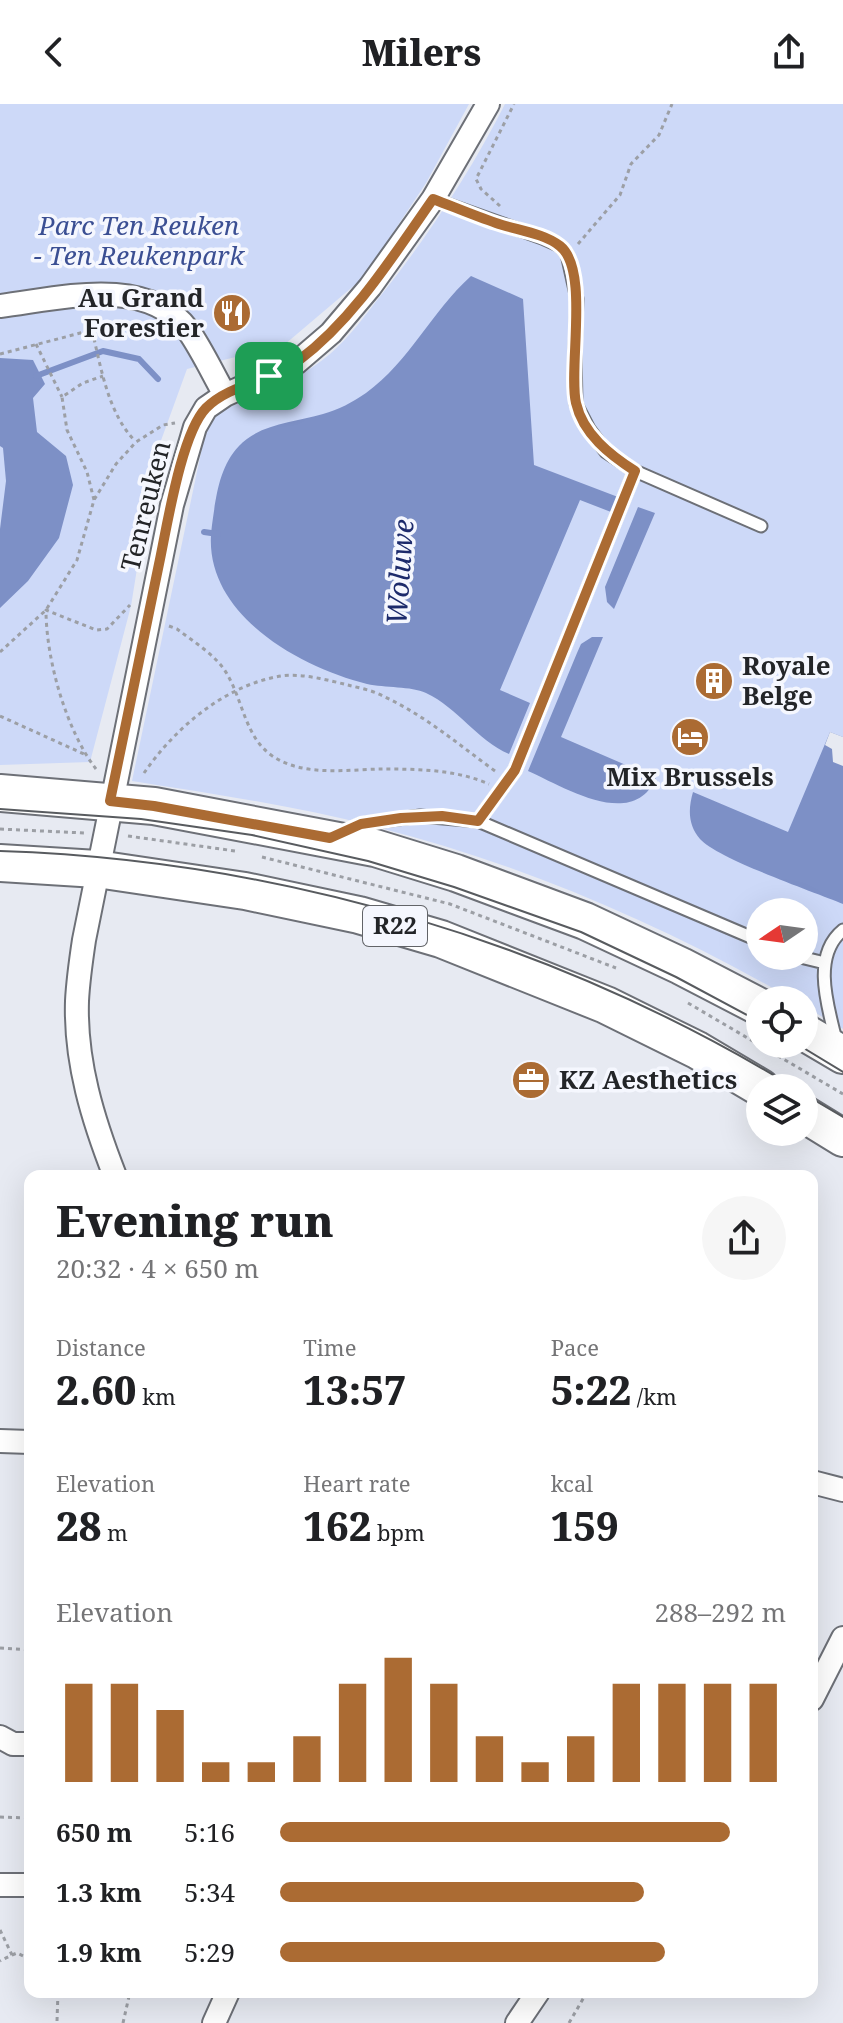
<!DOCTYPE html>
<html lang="en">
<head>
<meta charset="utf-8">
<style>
	:root { --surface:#fff; --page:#f6f6f6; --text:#202124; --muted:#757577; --accent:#ab6b33 }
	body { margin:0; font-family:"Noto Serif",serif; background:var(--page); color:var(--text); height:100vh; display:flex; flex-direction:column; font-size:30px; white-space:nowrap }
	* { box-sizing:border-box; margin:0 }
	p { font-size:26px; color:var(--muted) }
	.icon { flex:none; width:44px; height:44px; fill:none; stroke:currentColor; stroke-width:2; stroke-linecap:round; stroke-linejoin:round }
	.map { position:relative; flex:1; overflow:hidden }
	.panel { position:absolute; left:24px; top:1066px; width:794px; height:828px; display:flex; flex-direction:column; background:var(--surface); border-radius:16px; box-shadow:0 8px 32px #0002 }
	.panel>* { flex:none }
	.needle { width:52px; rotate:257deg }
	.fabs { position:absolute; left:746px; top:794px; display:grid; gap:16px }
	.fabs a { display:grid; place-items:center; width:72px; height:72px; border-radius:50%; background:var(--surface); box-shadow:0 8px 32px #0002; font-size:40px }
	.pin { position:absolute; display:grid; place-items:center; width:68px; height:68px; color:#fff; margin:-34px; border-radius:16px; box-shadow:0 4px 12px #0006 }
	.round { display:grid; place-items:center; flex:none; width:84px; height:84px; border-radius:42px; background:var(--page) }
	.overview { display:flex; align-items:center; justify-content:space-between; height:136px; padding:0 32px }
	h1 { font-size:44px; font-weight:800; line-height:60px }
	.metrics { display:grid; grid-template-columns:repeat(3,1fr); gap:12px; height:136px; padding:8px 32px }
	.metrics div { display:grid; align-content:center }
	.metrics b { font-size:40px; font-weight:800 }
	.metrics small { font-size:22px; font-weight:400 }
	.metrics p { font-size:22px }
	.chart { height:224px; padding:16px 32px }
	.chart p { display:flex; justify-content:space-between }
	.chart svg { width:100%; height:144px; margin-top:8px; stroke:var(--accent); stroke-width:6 }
	ul { padding:0 32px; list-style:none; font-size:26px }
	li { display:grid; grid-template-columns:128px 96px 1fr; align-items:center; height:60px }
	li i { height:20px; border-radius:10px; background:var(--accent) }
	header { display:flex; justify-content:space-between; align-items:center; height:104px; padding:0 32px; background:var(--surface); font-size:36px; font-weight:800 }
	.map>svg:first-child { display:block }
</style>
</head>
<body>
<header><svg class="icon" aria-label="back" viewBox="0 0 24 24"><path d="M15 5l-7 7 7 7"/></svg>Milers<svg class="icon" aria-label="share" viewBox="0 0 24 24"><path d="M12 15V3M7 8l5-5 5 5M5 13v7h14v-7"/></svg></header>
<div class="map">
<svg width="843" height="1919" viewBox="0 0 843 1919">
	<rect width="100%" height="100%" fill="#e7eaf2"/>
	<!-- green -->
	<path fill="#cdd9f8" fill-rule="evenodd" d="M0,0H469L426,79L363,174L284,241L187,265L155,353L131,502L90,658L0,661Z
		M505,0H843V925L804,902V896H794C663,821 523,760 376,723C296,702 214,690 132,677L206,325C221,301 243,299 267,288C290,277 311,266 330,250C350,233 366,210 382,190C429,131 471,67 505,0ZM760,808H804V852H760Z"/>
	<!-- water -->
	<path fill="#7d90c6" d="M471,172L523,195L534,361L618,393L611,408L580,396L500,586L530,599L509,650C477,636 458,604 426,589C411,582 385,584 367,580C296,562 199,507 212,421C216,393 219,363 239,342C259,320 295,318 323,310C338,306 353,298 366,289C410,257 431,208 471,172Z
		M0,254L33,256L45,280L33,294L37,328L66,352L73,381L59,434L28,477L0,504V425L6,377L3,344L0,342Z
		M638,403L655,409L614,505L607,498L605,483Z
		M592,533H603L561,633L656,674C633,727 564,683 528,667L577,549L581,540Z
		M830,628L843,633V800C814,788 718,755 700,735C688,721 688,705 693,688L788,728Z"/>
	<!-- pier -->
	<path fill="#e7eaf2" d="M830,628L843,633V662L833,658L832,645L825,641Z"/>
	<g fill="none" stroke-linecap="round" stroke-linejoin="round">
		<!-- stream -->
		<path stroke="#7d90c6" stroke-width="6" d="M36,272L103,247L139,255L158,275
			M204,428L218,430"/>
		<!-- lane casing -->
		<g stroke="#6d7077" stroke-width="15">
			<path id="lane" d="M433,95L542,134L560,142L567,150L577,195L575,248L576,300L589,325L606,348L635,367L761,422
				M478,717L515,666L635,367
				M344,728L361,720L420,712L478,717L760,837
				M796,852L825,859
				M836,936C828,903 811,852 843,826"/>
		</g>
		<!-- street casing -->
		<g stroke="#6d7077" stroke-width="26">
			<path id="street" d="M0,202C58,195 146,170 188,226C202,246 213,270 225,291
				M115,1072C93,1016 75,958 77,897C78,877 81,856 84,836L172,401L195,323L206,304L225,291L296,259L331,229L370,183L433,95L488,0
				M0,1337L30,1338
				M812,1378L843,1386
				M812,1595L843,1534
				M0,1633L13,1640H30
				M0,1781H30
				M214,1919L228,1888
				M517,1919L538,1888"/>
		</g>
		<!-- primary casing -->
		<g stroke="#6d7077" stroke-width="40">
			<path id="primary" d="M0,689L154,702L375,744L456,769L585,817L681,862L760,903
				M0,759L97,765L245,787L359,811L441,835L606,901L697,946L761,984
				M804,928L843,951
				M804,1010L843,1034"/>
		</g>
		<!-- path -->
		<path stroke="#9c9fa5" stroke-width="3" stroke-dasharray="4 4" stroke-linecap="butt" d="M500,102L481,85L476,75L514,0
			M578,140L620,91L631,60L659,31L672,0
			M36,240L62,293
			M0,250L92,226C101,264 108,309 135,337
			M94,396L87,368L67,326L62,293L83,279L103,272
			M169,522L177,525C194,538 217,552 227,570C243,597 245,632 271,651C303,674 349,665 385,665C420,665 457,666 489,680
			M0,548L46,506L77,456L94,396L116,360L136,338L163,321L175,319
			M0,612L84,650
			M96,665C66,626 46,555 46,506L96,526L107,525L130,501
			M144,669C175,624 225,581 281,572C302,569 327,576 348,581C359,584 372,586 383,592C424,611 458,640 495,667
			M0,725L84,729
			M128,732L235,747
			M262,753L450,800L616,864
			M688,899L843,990
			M0,1544L30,1546
			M0,1713L30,1714
			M0,1826L12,1851L0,1857
			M12,1851L17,1849L30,1855
			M57,1917L58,1888
			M123,1919L130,1888
			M569,1919L587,1888"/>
		<!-- lane -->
		<use href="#lane" stroke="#fff" stroke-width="11"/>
		<!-- street -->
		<use href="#street" stroke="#fff" stroke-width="22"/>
		<!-- primary -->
		<use href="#primary" stroke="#fff" stroke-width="36"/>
		<!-- tram -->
		<path stroke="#585b5f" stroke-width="2" d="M0,705L141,715L252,731L368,757L454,783L581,828L676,873L760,918
			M0,747C280,756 556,838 795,984
			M797,940L843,968
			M804,990L843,1013"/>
	</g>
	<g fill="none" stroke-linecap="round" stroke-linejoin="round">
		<!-- route casing -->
		<g stroke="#fff" stroke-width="16">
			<path id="route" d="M433,95C454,103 475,112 496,119C516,126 544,129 560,142C590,166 568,264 576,299C583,330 610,351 635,367L515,666L478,717L442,712L401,714L361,720L330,734L154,702L110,697C126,618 142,539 159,460C167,423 181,330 206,304C230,280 271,277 298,257C354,215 393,152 433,95Z"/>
		</g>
		<!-- route -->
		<use href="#route" stroke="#ab6b33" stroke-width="10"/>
	</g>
	<!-- icons -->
	<defs>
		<g id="restaurant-disc" transform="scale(2)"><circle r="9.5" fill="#ab6b33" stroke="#f5f7fe"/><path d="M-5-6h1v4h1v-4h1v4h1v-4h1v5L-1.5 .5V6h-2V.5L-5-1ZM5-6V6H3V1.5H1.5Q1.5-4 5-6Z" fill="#fff"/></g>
		<g id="building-disc" transform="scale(2)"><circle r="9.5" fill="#ab6b33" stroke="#f5f7fe"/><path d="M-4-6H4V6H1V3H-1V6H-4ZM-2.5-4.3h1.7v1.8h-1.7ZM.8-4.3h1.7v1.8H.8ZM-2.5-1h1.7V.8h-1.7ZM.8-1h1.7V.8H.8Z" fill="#fff"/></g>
		<g id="hotel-disc" transform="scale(2)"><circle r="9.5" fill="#ab6b33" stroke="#f5f7fe"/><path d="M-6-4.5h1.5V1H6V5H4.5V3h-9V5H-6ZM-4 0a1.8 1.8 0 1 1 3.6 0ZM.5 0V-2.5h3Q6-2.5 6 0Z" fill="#fff"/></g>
		<g id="office-disc" transform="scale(2)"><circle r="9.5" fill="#ab6b33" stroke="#f5f7fe"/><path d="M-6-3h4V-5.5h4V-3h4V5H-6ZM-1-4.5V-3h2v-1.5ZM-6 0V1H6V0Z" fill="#fff"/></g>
	</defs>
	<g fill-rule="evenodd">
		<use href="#restaurant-disc" x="232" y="209"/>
		<use href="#building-disc" x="714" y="577"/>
		<use href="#hotel-disc" x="690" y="633"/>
		<use href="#office-disc" x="531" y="976"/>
	</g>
	<g text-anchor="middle" stroke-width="7" stroke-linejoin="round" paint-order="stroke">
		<!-- shield labels -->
		<rect fill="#f5f7fe" stroke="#626468" stroke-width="2" x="363" y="802" width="64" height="40" rx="6"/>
		<g font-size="24" font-weight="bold" fill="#232528">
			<text x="395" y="830">R22</text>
		</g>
		<!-- park labels -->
		<g font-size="26" font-style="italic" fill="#3b4f93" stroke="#f5f7fe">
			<text x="139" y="131">Parc Ten Reuken<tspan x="139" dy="30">- Ten Reukenpark</tspan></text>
		</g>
		<!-- poi labels -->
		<g font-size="26" font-weight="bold" fill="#232528" stroke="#f5f7fe" text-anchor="start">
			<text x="204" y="203" text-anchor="end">Au Grand<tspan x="204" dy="30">Forestier</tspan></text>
			<text x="742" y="571">Royale<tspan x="742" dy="30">Belge</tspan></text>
			<text x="690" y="682" text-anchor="middle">Mix Brussels</text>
			<text x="559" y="985">KZ Aesthetics</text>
		</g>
		<!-- street labels -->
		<g font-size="26" fill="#232528" stroke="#f5f7fe">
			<text transform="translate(146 402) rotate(-76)" y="9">Tenreuken</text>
		</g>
		<!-- water labels -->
		<g font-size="28" font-style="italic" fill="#1c2a6b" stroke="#f5f7fe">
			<text transform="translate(400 468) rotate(-86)" y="10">Woluwe</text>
		</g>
	</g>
</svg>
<div class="fabs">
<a><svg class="needle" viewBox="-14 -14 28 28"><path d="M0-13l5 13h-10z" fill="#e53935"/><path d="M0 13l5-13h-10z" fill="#757577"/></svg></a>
<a><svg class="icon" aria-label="locate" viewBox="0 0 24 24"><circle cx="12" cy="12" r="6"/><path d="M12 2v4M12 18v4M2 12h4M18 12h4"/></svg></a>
<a><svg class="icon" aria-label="layers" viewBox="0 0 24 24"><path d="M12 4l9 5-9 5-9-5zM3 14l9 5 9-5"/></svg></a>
</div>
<div class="pin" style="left:269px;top:272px;background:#1e9e55"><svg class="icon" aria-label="arrive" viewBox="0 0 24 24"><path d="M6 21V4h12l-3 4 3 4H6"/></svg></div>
<section class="panel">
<div class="overview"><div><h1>Evening run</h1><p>20:32 · 4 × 650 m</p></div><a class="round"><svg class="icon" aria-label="share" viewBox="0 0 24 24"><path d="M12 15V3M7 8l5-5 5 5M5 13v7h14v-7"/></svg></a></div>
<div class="metrics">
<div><p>Distance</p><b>2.60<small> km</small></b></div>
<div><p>Time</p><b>13:57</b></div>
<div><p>Pace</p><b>5:22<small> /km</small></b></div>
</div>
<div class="metrics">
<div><p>Elevation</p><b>28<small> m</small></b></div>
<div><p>Heart rate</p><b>162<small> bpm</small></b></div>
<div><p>kcal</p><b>159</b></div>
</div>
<div class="chart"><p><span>Elevation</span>288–292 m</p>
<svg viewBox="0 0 160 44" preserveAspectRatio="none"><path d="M5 44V14M15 44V14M25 44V22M35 44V38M45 44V38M55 44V30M65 44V14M75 44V6M85 44V14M95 44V30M105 44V38M115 44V30M125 44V14M135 44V14M145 44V14M155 44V14"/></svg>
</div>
<ul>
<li><b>650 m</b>5:16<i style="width:89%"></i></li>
<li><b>1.3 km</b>5:34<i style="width:72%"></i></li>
<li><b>1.9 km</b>5:29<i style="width:76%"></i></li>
</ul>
</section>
</div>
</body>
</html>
